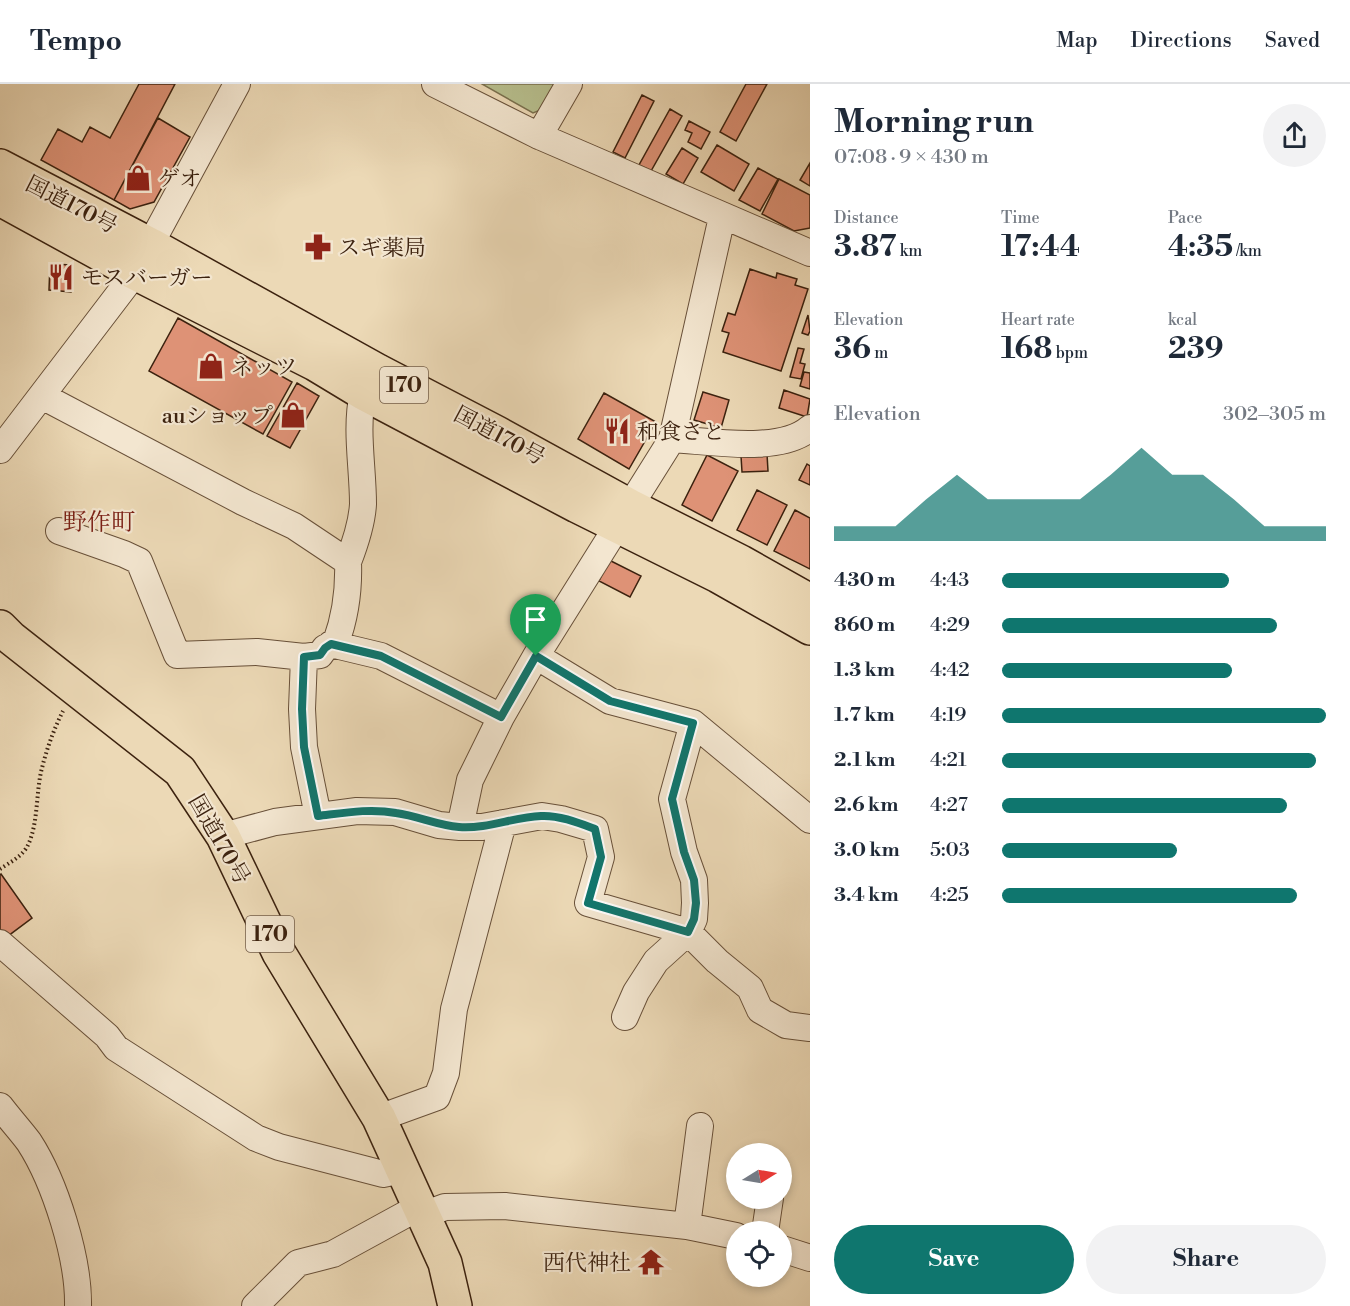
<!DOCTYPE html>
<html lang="en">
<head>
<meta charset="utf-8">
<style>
	:root { --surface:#fff; --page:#f2f2f3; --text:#1f2937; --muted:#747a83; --line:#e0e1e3; --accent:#0f766e }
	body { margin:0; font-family:"Libre Bodoni","Noto Serif JP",serif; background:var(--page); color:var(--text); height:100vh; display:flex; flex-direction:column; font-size:22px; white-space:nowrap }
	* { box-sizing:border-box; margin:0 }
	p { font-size:20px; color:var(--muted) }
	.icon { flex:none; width:33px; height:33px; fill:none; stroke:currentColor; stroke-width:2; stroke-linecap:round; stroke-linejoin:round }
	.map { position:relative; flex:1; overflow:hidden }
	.side { display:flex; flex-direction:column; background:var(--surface); width:540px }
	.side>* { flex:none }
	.needle { width:39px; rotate:79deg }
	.fabs { position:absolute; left:726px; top:1059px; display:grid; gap:12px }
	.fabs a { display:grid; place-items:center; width:66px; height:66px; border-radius:50%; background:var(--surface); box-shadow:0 3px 9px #0003; font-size:30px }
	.pin { position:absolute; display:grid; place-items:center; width:51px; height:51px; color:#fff; margin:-62px -26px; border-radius:50% 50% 50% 0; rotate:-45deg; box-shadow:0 0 6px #0007 }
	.pin .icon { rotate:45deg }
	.round { display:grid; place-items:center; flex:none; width:63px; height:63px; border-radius:32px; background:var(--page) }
	.summary { display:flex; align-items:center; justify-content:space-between; height:102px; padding:0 24px }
	h1 { font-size:33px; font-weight:700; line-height:45px }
	.metrics { display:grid; grid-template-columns:repeat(3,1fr); gap:9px; height:102px; padding:6px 24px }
	.metrics div { display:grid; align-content:center }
	.metrics b { font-size:30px; font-weight:700 }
	.metrics small { font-size:16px; font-weight:400 }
	.metrics p { font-size:16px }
	.chart { height:168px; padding:12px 24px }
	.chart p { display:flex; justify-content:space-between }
	.chart svg { width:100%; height:108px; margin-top:6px; fill:var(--accent); opacity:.7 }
	.cta { display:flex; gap:12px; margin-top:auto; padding:12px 24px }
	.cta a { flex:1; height:69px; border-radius:36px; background:var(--accent); color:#fff; font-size:24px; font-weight:700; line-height:69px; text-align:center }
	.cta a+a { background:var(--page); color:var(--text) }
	ul { padding:0 24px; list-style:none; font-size:20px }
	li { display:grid; grid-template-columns:96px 72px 1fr; align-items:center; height:45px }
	li i { height:15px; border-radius:8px; background:var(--accent) }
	header { display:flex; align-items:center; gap:36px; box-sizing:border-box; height:84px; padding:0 30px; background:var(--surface); border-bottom:2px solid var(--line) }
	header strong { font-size:28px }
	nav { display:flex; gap:33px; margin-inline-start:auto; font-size:21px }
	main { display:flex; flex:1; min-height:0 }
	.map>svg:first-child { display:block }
</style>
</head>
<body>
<header>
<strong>Tempo</strong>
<nav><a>Map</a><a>Directions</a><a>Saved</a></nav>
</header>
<main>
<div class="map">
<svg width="810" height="1222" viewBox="0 0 810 1222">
	<rect width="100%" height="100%" fill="#ecd9b6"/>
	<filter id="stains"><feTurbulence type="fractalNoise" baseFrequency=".00333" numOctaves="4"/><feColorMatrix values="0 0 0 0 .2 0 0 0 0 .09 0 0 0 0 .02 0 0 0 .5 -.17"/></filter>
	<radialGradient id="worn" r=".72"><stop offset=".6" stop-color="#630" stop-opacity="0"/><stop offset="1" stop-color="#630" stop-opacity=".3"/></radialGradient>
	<!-- green -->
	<path fill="#b7bf8e" stroke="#7a704e" stroke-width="1.5" d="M482,0H555L543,25L533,29Z"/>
	<!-- building -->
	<path fill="#de9276" stroke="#3c220f" stroke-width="1.5" d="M139,0H175L114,116L41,76L58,45L82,58L90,43L110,54Z
		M746,0H767L736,57L720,48Z
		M642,11L654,17L625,74L613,68Z
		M670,25L682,32L651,87L639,81Z
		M158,34L190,53L154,118L130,125L114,116Z
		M689,37L710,48L701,65L688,58L692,49L685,46Z
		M717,61L749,80L734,107L701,88Z
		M682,64L698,74L683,100L666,90Z
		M810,79V102L800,96Z
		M758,84L778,95L760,127L739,116Z
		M779,95L810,111V144L794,147L762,130Z
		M50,180L72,181L71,208L49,206Z
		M750,185L776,194L777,189L797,195L795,201L808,205L781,287L723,268L729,249L722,247L728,229L735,231Z
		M808,231L810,247L808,251L802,249Z
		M178,234L292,298L263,350L149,287Z
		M798,264L804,265L800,279L805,280L801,295L790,293Z
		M804,288L810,289V305L800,302Z
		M297,299L319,312L290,364L267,352Z
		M784,306L810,315L807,333L779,324Z
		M703,308L729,316L721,344L694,336Z
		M604,309L656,338L629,385L578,355Z
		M767,370L768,387L742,388L741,372Z
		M707,371L738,387L712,437L682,421Z
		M807,380L810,382V401L799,396Z
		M757,406L787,421L767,461L737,446Z
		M795,426L810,434V485L774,467Z
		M609,476L641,492L630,513L599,497Z
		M1,790L32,834L0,858V791Z"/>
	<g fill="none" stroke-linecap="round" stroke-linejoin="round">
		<!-- minor casing -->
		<g stroke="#685039" stroke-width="28">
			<path id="minor" d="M435,0L539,52L810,169
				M539,52L569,0
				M42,312L243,418L294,442L348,478C349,506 346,531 336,558L325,564L320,571L304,573L302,625L304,663L318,732
				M672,355C710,357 780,370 810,344
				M0,366L135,189L237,0
				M59,447L124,470L139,477L177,571L257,568L304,573
				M348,478C355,460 362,440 363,420C363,383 355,345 363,309
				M331,560L381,572L501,633
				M536,572L610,617L693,639L810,736
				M460,743H482L542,732L561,735L595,745L601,773L588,819L688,848L717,877L750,904L760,926L786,941L810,944
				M223,752L275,738L357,727L395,728L439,741L460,743L470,696L501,633L536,572L672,355L722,133
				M0,859L107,952L116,964L256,1054L279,1063L383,1090L402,1086
				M625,933L636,908L656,877L688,848L694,835L695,819L694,796L684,768L672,715L693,639
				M0,1022C9,1034 20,1046 29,1058C55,1098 79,1174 78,1222
				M379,1034L437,1013L446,989L454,925L503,739
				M423,1131L445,1123L505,1122L687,1142L736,1152
				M687,1142L700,1042
				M765,1148L770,1114
				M782,1165L810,1174
				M255,1222L298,1179L333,1170L419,1123"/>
		</g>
		<!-- highway casing -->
		<g stroke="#3c220f" stroke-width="36">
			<path id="highway" d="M0,82L151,161L378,287L497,349L630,422L741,478L810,517
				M0,115L135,189L315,280L363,309L577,422L718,492L810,544
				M0,543L11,554L180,687L223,752L279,869L379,1034L445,1179L455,1222"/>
		</g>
		<!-- path -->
		<path stroke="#3c220f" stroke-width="4" stroke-dasharray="1.5 3" stroke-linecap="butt" d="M0,785C9,779 23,772 28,761C38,740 36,711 41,688C46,667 53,647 63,627"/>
		<!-- minor -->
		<use href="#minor" stroke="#f3e6d0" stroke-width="26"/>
		<!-- highway -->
		<use href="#highway" stroke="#ecd9b6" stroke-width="33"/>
	</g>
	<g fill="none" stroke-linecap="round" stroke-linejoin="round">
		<!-- route casing -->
		<g stroke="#fff" stroke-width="12">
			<path id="route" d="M331,560L381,572L501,633L536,572L610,617L693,639L672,715L684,768L694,796L696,819L694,835L688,848L588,819L601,773L595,745C579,739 559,731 541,732C513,733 488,745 459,743C437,741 418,732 396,729C370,724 343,729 318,732L304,663L302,625L304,573L320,571L325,564Z"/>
		</g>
		<!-- route -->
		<use href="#route" stroke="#0f766e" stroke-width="8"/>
	</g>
	<!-- icons -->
	<defs>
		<g id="shop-bare" transform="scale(2.07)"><path d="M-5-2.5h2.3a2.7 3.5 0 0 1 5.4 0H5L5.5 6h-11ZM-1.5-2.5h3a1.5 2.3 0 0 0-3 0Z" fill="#8f2418" stroke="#f3e6d0" stroke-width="2.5" paint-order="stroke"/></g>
		<g id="pharmacy-bare" transform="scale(2.07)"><path d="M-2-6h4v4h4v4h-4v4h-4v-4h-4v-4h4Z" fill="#8f2418" stroke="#f3e6d0" stroke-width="2.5" paint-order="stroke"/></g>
		<g id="restaurant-bare" transform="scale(2.07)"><path d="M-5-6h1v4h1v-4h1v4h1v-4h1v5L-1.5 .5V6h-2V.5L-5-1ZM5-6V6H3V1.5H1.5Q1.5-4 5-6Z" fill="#8f2418" stroke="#f3e6d0" stroke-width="2.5" paint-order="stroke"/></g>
		<g id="temple-bare" transform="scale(2.07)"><path d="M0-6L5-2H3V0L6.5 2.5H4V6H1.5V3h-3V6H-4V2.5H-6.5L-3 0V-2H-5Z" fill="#8f2418" stroke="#f3e6d0" stroke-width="2.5" paint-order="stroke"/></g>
	</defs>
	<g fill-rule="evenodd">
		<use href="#shop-bare" x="138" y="94"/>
		<use href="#pharmacy-bare" x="318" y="163"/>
		<use href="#restaurant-bare" x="61" y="193"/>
		<use href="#shop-bare" x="211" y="282"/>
		<use href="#shop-bare" x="293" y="331"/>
		<use href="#restaurant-bare" x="617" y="347"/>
		<use href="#temple-bare" x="651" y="1178"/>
	</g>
	<g text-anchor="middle" stroke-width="4.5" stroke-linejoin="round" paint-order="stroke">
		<!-- shield labels -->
		<g fill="#f3e6d0" stroke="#735d49" stroke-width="1.5">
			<rect x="380" y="283" width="48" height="36" rx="4.5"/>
			<rect x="246" y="832" width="48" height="36" rx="4.5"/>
		</g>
		<g font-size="21" font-weight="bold" fill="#3c220f">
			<text x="404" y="308">170</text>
			<text x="270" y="857">170</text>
		</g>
		<!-- poi labels -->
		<g font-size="22" fill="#3c220f" stroke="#f3e6d0" text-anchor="start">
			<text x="158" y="102">ゲオ</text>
			<text x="338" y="171">スギ薬局</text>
			<text x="81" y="201">モスバーガー</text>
			<text x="231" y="290">ネッツ</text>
			<text x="273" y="339" text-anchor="end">auショップ</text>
			<text x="637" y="355">和食さと</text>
			<text x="631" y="1186" text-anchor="end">西代神社</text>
		</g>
		<!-- street labels -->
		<g font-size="22" fill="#3c220f" stroke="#f3e6d0">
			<text transform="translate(72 120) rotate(27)" y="8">国道170号</text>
			<text transform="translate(500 351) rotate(28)" y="8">国道170号</text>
			<text transform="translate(220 755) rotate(60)" y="8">国道170号</text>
		</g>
		<!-- neighbourhood labels -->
		<g font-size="24" fill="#7a1f14" stroke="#f3e6d0">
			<text x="99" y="446">野作町</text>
		</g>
	</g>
	<rect width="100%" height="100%" filter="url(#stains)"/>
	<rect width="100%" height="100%" fill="url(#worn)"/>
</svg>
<div class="fabs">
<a><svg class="needle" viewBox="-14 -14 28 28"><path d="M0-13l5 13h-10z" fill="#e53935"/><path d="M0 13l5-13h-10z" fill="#747a83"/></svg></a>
<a><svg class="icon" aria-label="locate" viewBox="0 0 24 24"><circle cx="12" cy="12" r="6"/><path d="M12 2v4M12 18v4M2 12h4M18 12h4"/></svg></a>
</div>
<div class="pin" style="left:536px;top:572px;background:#1e9e55"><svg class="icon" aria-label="arrive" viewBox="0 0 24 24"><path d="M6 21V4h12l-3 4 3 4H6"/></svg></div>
</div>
<section class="side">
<div class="summary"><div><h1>Morning run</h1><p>07:08 · 9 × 430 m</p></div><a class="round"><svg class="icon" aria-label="share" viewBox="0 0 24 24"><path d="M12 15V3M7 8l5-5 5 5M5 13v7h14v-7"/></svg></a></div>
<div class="metrics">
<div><p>Distance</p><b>3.87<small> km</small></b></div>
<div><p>Time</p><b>17:44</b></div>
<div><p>Pace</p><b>4:35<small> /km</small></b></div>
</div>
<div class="metrics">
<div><p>Elevation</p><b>36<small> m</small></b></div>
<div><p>Heart rate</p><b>168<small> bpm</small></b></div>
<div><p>kcal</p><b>239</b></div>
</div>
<div class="chart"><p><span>Elevation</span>302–305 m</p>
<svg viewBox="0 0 160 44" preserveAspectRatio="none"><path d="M0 44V38L10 38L20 38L30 27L40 17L50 27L60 27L70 27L80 27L90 17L100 6L110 17L120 17L130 27L140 38L150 38L160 38V44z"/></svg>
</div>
<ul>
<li><b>430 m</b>4:43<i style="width:70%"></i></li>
<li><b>860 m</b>4:29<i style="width:85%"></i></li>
<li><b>1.3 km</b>4:42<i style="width:71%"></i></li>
<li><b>1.7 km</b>4:19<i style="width:100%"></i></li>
<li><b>2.1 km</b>4:21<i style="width:97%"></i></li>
<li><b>2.6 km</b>4:27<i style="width:88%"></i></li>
<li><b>3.0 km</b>5:03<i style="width:54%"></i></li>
<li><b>3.4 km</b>4:25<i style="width:91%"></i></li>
</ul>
<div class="cta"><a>Save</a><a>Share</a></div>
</section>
</main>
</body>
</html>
